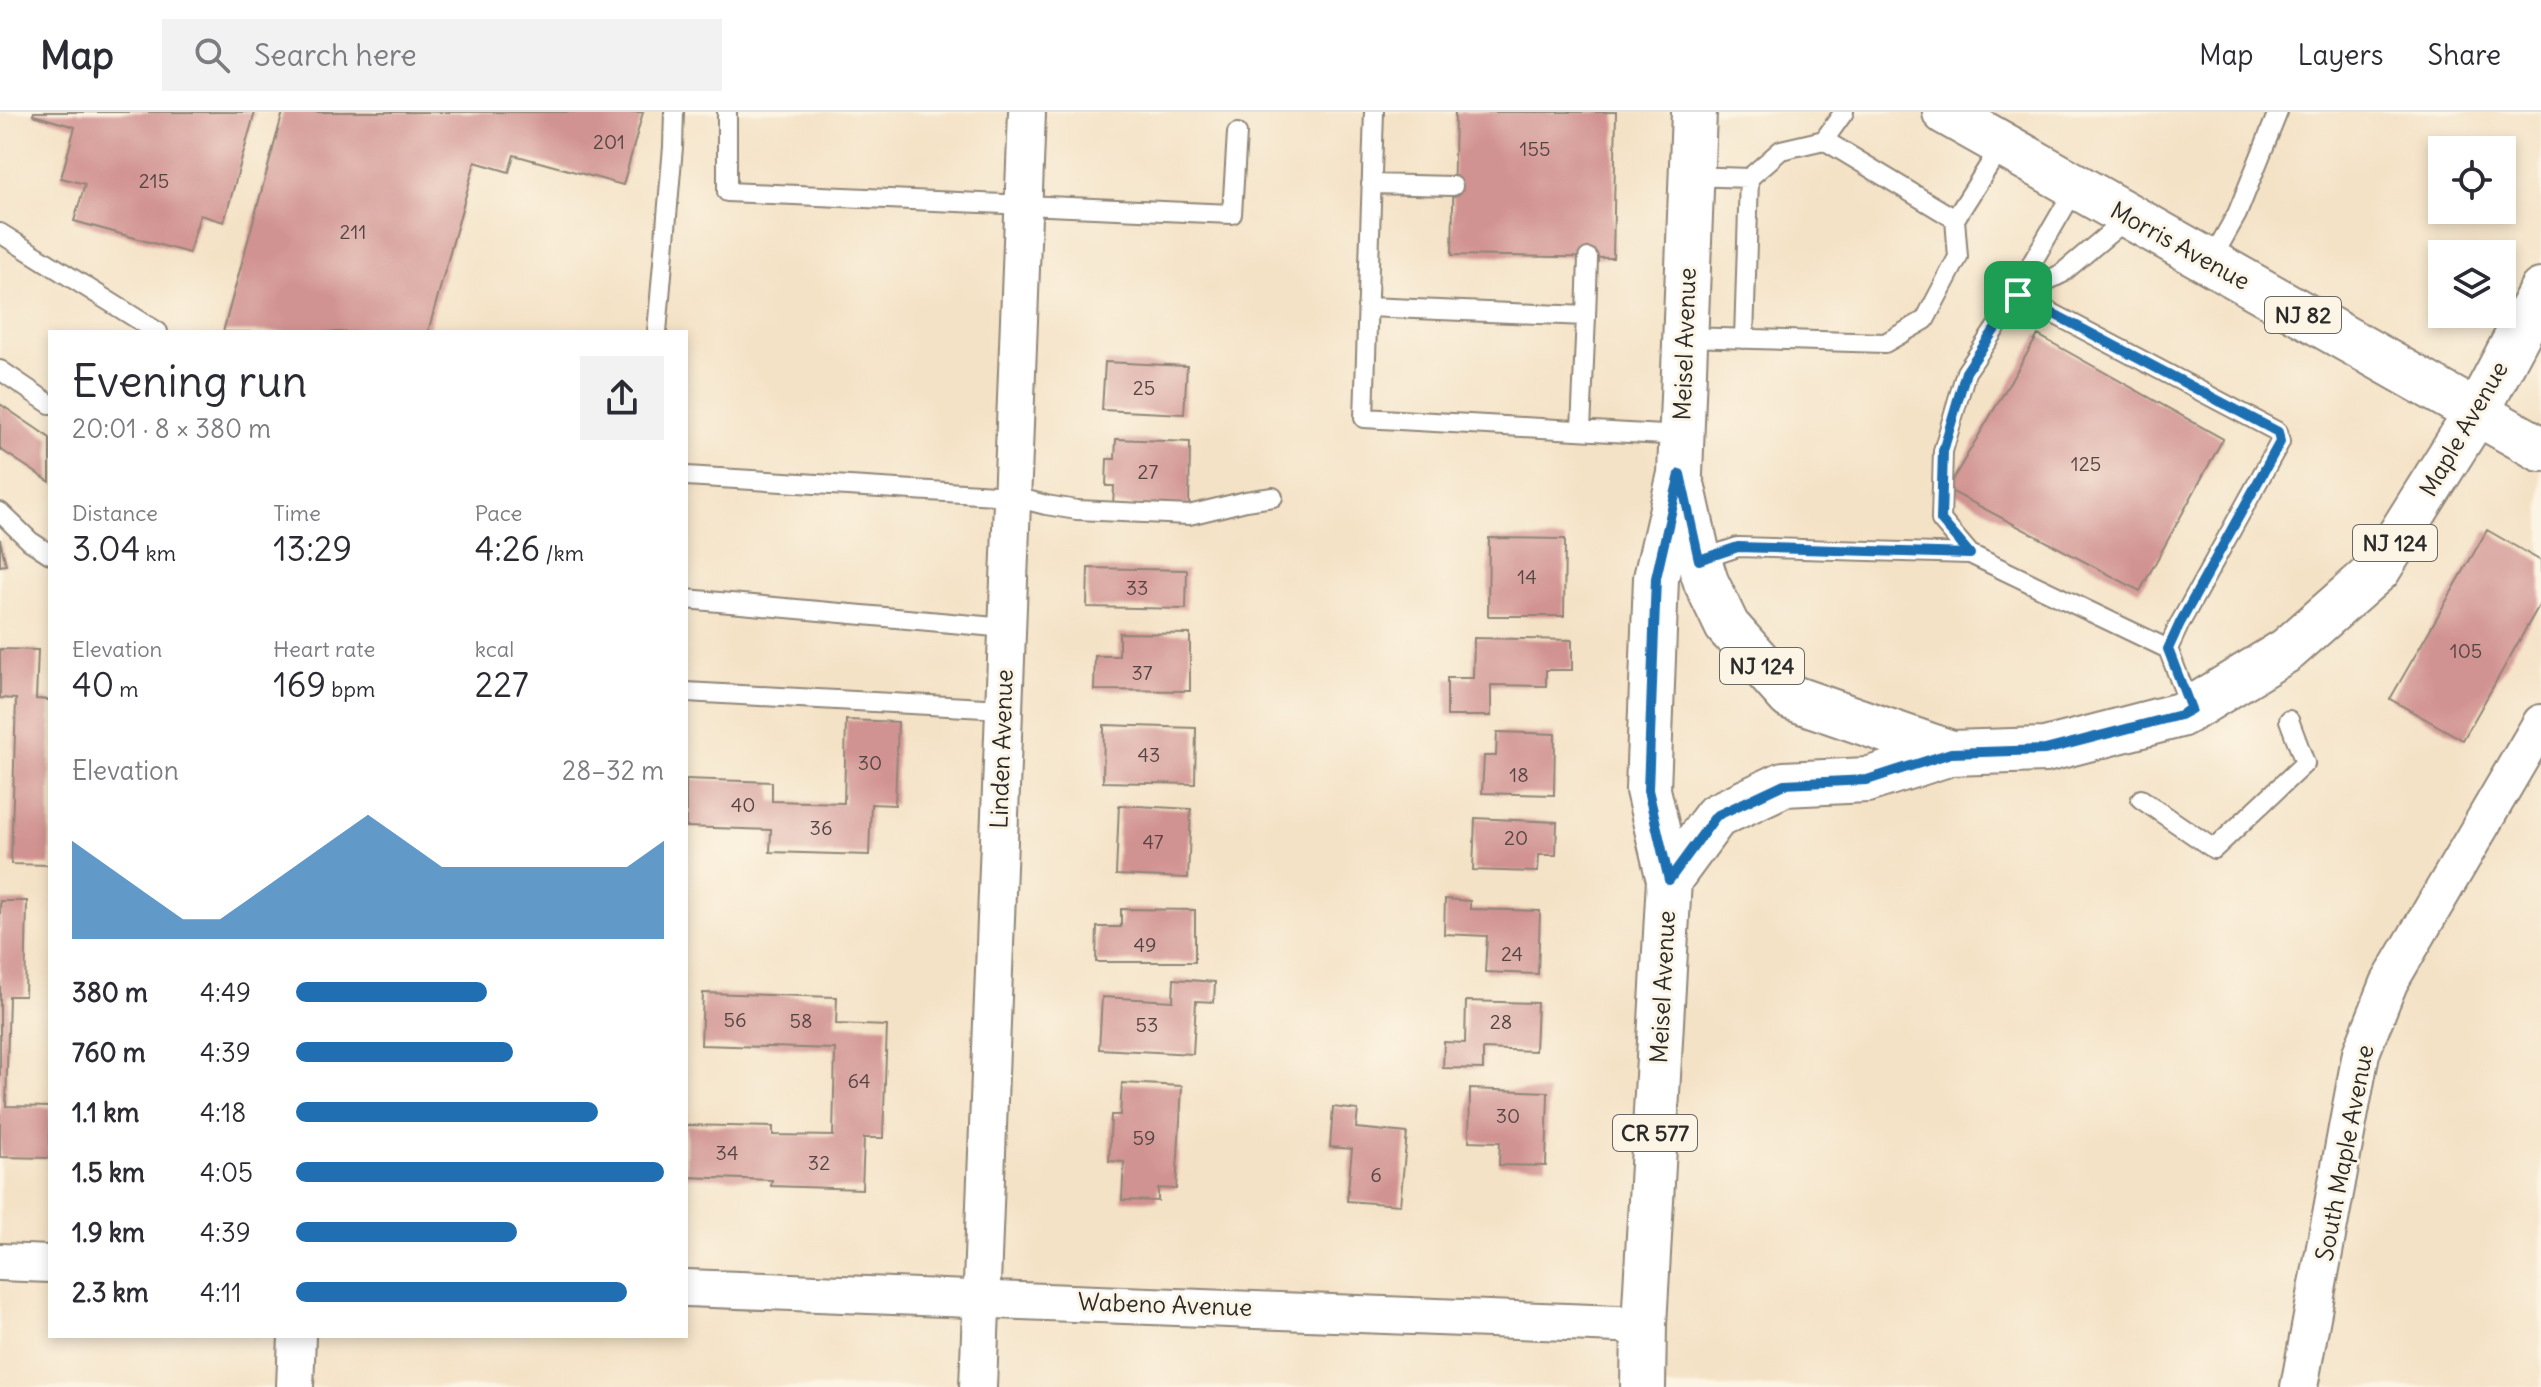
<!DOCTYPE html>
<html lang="en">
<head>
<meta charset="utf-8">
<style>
	:root { --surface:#fff; --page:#f2f2f3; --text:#2b2b33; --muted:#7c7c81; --line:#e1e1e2; --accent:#1f6fb2 }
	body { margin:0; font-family:Delius,sans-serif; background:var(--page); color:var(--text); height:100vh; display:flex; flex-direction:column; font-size:30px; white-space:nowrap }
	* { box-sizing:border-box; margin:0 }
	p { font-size:26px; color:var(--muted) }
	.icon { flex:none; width:44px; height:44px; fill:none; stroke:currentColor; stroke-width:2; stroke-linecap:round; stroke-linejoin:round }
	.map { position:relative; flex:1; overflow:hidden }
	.details { position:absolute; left:48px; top:218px; width:640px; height:1008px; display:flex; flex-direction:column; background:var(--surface); border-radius:0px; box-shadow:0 4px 12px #0003 }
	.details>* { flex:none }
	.fabs { position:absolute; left:2428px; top:24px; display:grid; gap:16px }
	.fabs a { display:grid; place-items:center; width:88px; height:88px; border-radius:0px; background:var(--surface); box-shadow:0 4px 12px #0003; font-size:40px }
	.pin { position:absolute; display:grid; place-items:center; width:68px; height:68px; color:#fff; margin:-34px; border-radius:16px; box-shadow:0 4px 12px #0006 }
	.round { display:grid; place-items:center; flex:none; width:84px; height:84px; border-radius:0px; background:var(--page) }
	.summary { display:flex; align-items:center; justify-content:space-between; height:136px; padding:0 24px }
	h1 { font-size:44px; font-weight:600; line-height:60px }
	.stats { display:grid; grid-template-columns:repeat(3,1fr); gap:12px; height:136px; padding:8px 24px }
	.stats div { display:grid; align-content:center }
	.stats b { font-size:34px; font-weight:600 }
	.stats small { font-size:22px; font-weight:400 }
	.stats p { font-size:22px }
	.chart { height:224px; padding:16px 24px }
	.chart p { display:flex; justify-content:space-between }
	.chart svg { width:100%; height:144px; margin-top:8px; fill:var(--accent); opacity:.7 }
	ul { padding:0 24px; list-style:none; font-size:26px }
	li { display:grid; grid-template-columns:128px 96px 1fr; align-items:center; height:60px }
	li i { height:20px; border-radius:10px; background:var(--accent) }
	header { display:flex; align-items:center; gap:48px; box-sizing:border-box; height:112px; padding:0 40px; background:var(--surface); border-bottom:2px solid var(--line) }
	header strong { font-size:38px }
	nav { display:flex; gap:44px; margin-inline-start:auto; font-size:28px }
	.search { width:560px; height:72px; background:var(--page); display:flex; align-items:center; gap:20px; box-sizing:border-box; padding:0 28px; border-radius:0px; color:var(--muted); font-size:30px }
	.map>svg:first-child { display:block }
</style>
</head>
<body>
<header>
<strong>Map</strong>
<div class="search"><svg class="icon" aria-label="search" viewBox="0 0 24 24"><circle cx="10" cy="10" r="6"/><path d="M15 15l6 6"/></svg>Search here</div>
<nav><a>Map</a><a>Layers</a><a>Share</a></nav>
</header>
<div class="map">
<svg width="2541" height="1275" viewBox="0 0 2541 1275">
	<rect width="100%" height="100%" fill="#fcf5e5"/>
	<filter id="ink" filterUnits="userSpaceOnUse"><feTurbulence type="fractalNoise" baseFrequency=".0125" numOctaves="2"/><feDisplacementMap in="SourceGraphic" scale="16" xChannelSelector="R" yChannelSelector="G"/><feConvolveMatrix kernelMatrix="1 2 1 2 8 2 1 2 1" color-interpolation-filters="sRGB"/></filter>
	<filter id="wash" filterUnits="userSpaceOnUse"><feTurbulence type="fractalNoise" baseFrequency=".006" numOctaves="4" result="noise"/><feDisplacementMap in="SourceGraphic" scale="32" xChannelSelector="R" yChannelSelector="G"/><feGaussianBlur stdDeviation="1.8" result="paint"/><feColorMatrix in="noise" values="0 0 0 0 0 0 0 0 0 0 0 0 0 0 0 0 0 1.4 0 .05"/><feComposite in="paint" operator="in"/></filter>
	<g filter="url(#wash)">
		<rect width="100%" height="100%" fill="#f4e2c6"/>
		<g id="blocks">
			<!-- building -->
			<path fill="#d19391" d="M34,0H255L224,110L200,103L189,141L74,109L85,72L61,66L75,15L33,3Z
				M283,0H643L623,73L514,43L509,60L475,50L428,220H223Z
				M1455,0H1616L1613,146L1452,143Z
				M2038,223L2223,327L2140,479L1947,377Z
				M1105,250L1187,254L1184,302L1102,298Z
				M0,292L50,326V370L0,337Z
				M1116,327L1190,330L1189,395L1113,393L1114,374H1106L1107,347H1115Z
				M2487,418L2541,449V490L2463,628L2390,587Z
				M1489,426L1565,427L1564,504H1488Z
				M0,427L6,453L0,454Z
				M1088,456L1187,458L1186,497L1087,495Z
				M1119,521L1190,522V579L1094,578L1095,544H1119Z
				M1474,526L1572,528V558H1546V574L1491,573V604H1447V566H1473Z
				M0,537L38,538L36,587L50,588V753L11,752L16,587L0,586Z
				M846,608L898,610L895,693L871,692L869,743L770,740L771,718L686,715V667L772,670V689L844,691Z
				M1104,613L1196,616L1195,672L1103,670Z
				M1497,620L1555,622L1554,683L1482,681L1484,644H1496Z
				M1119,693L1191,697L1188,766L1116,763Z
				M1475,706L1557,710L1556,743H1539L1538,760L1473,758Z
				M1445,787L1470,789V797L1540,799L1538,862L1485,860L1487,824L1444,822Z
				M0,789H27L25,884H9L6,994L50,995V1046L0,1045Z
				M1121,797L1195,798V850H1096L1097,815H1121Z
				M1174,867L1215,870L1214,890L1196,889L1193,942L1099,937L1102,885L1173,889Z
				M703,881L837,885L836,912L887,914L883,1026H864L862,1077L771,1074L772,1068L686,1065V1013L773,1015V1023L833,1024L835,937L701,933Z
				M1466,889L1537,891L1535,939L1483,937V957L1443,956L1444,930L1465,931Z
				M1122,971L1182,974L1176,1077L1158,1076V1089L1122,1088L1124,1050L1109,1049L1111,1003H1120Z
				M1470,977L1548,980L1546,1054L1499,1053L1500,1030L1469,1029Z
				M1333,995L1358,998L1356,1016L1407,1021L1400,1093L1347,1089L1352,1037L1330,1035Z"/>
		</g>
	</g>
	<g filter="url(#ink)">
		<use href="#blocks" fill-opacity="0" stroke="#908678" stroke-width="2"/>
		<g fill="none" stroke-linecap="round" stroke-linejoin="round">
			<!-- lane casing -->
			<g stroke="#908678" stroke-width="22">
				<path id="lane" d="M727,0V80C896,87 1064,96 1232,102L1237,21
					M1374,0L1364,306L1681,324
					M1824,28L1955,107
					M1690,64L1749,66
					M1371,72L1453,74
					M2076,75L2033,149L2018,183L1966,260L1943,339L1941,408L1970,442L2168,537
					M0,121L158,220
					M2210,150L2237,102L2278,0
					M2018,183L2278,320L2280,330L2180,511L2168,537L2191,597
					M2018,183L2061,162L2129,105
					M1367,195L1586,204L1581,318
					M1586,204L1588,146
					M657,220L673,35L674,0
					M1685,225L1885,231L1925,208L1958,145L1955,107L2002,33
					M1744,227L1749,66L1781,38L1824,28L1844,0
					M0,258L50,292
					M686,364L1011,384L1046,393L1077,398L1189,403L1246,389L1273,385
					M0,400L30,429L50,442
					M1699,448L1738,435L1970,442
					M686,487L1006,516
					M686,580L1003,597
					M2141,687L2214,737L2305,651L2289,608"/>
			</g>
			<!-- street casing -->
			<g stroke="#908678" stroke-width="40">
				<path id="street" d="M0,1150L50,1152
					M686,1176L1644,1213
					M295,1275L297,1224
					M978,1275L1027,0
					M2299,1275L2361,941L2389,871L2541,611"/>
			</g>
			<!-- primary casing -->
			<g stroke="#908678" stroke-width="48">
				<path id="primary" d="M1945,0L2541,337
					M1683,376L1699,448L1706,470L1727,514L1790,585L1951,641L2045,638L2180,603L2191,597L2287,538L2378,458L2477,300L2541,179
					M1669,768L1716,704L1784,672L1867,668L1951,641
					M1643,1275L1644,1213L1669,768L1648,678L1656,466L1680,362L1694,0"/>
			</g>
			<!-- lane -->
			<use href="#lane" stroke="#fff" stroke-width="18"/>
			<!-- street -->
			<use href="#street" stroke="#fff" stroke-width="36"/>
			<!-- primary -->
			<use href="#primary" stroke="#fff" stroke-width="44"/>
		</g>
	</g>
	<g fill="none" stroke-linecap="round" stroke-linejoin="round" filter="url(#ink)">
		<!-- route casing -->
		<g stroke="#fff" stroke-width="16">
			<path id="route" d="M2018,183L2278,320L2280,330L2180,511L2168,537L2191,597L2180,603L2045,638L1951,641L1867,668L1784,672L1716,704L1669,768L1648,678L1656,466L1680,362L1699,448L1738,435L1970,442L1941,408L1943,339L1966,260Z"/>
		</g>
		<!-- route -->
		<use href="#route" stroke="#1f6fb2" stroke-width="10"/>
	</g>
	<g text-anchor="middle" stroke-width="6" stroke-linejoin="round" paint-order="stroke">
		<!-- number labels -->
		<g font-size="20" fill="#544544">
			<text x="609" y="37">201</text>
			<text x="1535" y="44">155</text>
			<text x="154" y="76">215</text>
			<text x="353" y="127">211</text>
			<text x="1144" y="283">25</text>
			<text x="2086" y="359">125</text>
			<text x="1148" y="367">27</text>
			<text x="1527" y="472">14</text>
			<text x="1137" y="483">33</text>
			<text x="2466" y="546">105</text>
			<text x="1142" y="568">37</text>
			<text x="1149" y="650">43</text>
			<text x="870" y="658">30</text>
			<text x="1519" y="670">18</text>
			<text x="743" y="700">40</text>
			<text x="821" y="723">36</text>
			<text x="1516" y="733">20</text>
			<text x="1153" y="737">47</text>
			<text x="1145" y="840">49</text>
			<text x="1512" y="849">24</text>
			<text x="735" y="915">56</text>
			<text x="801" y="916">58</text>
			<text x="1501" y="917">28</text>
			<text x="1147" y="920">53</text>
			<text x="859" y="976">64</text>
			<text x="1508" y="1011">30</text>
			<text x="1144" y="1033">59</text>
			<text x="727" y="1048">34</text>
			<text x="819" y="1058">32</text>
			<text x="1376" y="1070">6</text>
		</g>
		<!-- shield labels -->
		<g fill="#fcf5e5" stroke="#6a6863" stroke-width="2">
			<rect x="2265" y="185" width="76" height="36" rx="6"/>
			<rect x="2353" y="413" width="84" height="36" rx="6"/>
			<rect x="1720" y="536" width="84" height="36" rx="6"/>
			<rect x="1613" y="1003" width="84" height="36" rx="6"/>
		</g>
		<g font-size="22" font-weight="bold" fill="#2b2b2b">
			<text x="2303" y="211">NJ 82</text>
			<text x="2395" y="439">NJ 124</text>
			<text x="1762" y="562">NJ 124</text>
			<text x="1655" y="1029">CR 577</text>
		</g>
		<!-- street labels -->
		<g font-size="24" fill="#2b2b2b" stroke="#fcf5e5">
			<text transform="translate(2180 134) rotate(29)" y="8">Morris Avenue</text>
			<text transform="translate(1685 232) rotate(-88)" y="8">Meisel Avenue</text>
			<text transform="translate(2464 317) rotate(-60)" y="8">Maple Avenue</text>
			<text transform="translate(1002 637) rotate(-88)" y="8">Linden Avenue</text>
			<text transform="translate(1663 875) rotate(-87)" y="8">Meisel Avenue</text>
			<text transform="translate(2345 1041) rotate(-79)" y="8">South Maple Avenue</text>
			<text transform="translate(1165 1193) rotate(2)" y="8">Wabeno Avenue</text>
		</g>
	</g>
</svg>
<div class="fabs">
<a><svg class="icon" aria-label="locate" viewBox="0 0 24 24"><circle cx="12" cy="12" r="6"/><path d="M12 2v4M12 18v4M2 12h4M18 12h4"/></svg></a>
<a><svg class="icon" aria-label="layers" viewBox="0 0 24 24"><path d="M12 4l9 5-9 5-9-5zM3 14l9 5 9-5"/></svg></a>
</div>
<div class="pin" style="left:2018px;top:183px;background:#1e9e55"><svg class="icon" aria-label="arrive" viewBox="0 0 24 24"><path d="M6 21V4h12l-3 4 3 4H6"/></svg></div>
<section class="details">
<div class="summary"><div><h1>Evening run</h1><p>20:01 · 8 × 380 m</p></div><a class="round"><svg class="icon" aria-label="share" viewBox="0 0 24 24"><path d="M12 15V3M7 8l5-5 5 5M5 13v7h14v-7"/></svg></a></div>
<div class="stats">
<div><p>Distance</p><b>3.04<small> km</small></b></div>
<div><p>Time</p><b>13:29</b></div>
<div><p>Pace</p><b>4:26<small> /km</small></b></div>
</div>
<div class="stats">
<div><p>Elevation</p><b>40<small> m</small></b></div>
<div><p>Heart rate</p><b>169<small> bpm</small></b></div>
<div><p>kcal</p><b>227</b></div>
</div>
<div class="chart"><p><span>Elevation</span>28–32 m</p>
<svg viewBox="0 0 160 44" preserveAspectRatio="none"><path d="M0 44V14L10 22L20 30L30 38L40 38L50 30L60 22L70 14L80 6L90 14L100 22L110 22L120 22L130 22L140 22L150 22L160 14V44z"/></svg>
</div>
<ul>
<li><b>380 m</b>4:49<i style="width:52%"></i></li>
<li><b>760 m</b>4:39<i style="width:59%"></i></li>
<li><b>1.1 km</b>4:18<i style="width:82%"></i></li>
<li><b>1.5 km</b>4:05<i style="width:100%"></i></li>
<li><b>1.9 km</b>4:39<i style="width:60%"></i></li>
<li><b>2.3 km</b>4:11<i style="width:90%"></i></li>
</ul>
</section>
</div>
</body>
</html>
